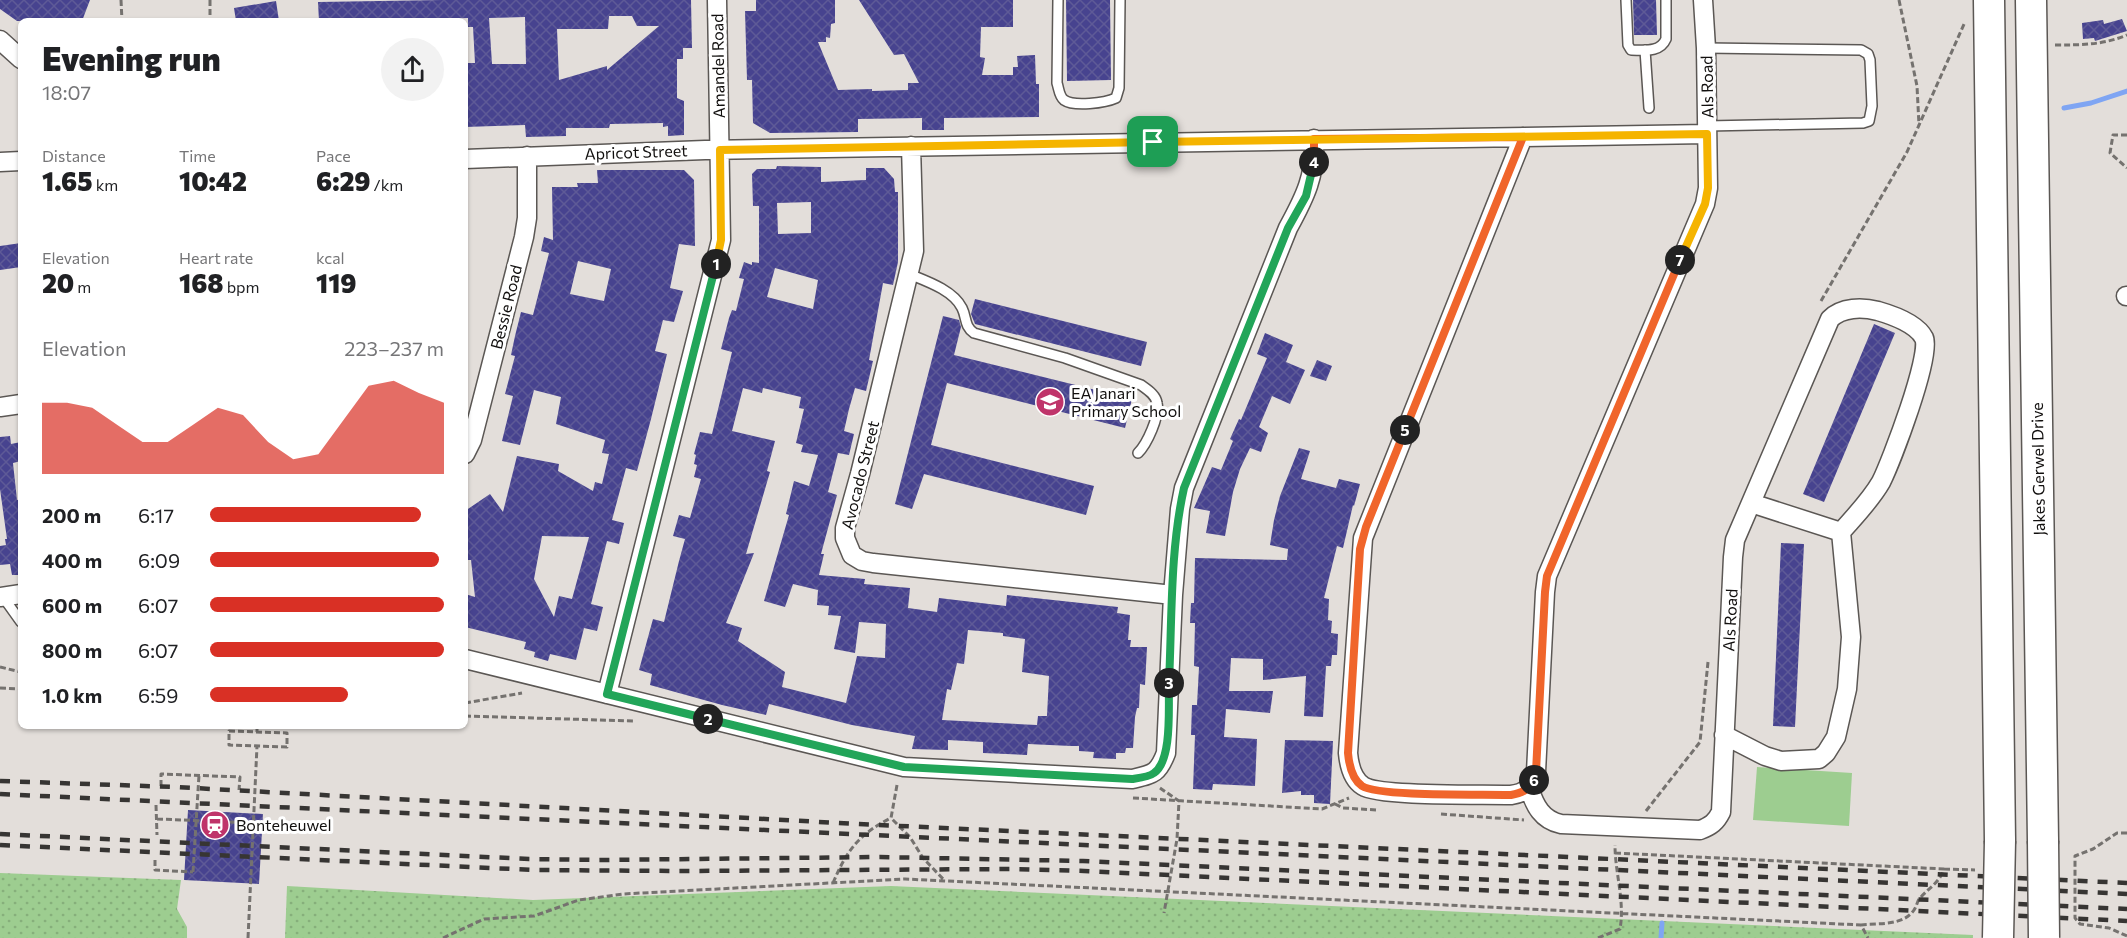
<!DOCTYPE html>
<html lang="en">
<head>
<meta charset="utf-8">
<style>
	:root { --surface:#fff; --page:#f2f2f2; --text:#202124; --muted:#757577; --accent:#d93025 }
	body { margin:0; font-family:Commissioner,sans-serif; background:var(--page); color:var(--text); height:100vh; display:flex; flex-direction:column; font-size:22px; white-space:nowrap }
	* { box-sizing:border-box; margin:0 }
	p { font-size:20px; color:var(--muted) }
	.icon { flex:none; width:33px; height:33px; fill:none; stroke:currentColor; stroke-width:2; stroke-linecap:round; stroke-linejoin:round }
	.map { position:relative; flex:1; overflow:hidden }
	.panel { position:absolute; left:18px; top:18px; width:450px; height:711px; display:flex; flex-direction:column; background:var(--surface); border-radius:9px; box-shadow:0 2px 4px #0004 }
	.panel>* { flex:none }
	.pin { position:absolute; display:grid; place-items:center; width:51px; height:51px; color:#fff; margin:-26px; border-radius:12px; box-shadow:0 3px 9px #0006 }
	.km { position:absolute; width:30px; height:30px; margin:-15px; border-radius:50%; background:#222; color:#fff; font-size:16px; line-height:30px; text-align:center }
	.round { display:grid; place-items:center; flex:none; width:63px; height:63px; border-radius:32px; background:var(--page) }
	.head { display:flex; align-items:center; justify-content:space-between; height:102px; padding:0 24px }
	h1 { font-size:33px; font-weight:800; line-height:45px }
	.stats { display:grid; grid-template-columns:repeat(3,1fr); gap:9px; height:102px; padding:6px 24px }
	.stats div { display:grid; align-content:center }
	.stats b { font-size:26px; font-weight:800 }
	.stats small { font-size:16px; font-weight:400 }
	.stats p { font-size:16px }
	.chart { height:168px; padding:12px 24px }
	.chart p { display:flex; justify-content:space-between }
	.chart svg { width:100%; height:108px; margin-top:6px; fill:var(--accent); opacity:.7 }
	ul { padding:0 24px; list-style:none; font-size:20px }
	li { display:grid; grid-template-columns:96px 72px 1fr; align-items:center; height:45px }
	li i { height:15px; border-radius:8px; background:var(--accent) }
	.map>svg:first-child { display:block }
</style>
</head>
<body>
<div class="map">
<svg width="2127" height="938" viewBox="0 0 2127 938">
	<defs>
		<pattern id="grass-dots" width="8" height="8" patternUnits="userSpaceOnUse" patternTransform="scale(1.5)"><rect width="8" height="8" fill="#9dcd90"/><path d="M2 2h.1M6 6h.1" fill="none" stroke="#86af7b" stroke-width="1.8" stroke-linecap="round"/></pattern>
		<pattern id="building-cross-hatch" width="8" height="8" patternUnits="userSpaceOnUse" patternTransform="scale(1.5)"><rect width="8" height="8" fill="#47438f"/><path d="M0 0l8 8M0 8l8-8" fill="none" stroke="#5e5a97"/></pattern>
	</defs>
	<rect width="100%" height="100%" fill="#e3deda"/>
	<!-- grass -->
	<path fill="url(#grass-dots)" d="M0,873L181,880L177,909L187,927V938H0Z
		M287,886L533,900L891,886L1973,935V938H285Z"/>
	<!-- park -->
	<path fill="#9dcd90" d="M1757,767L1852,773L1849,826L1753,820Z"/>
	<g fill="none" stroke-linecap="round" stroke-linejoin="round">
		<!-- stream -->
		<path stroke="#7fa5f3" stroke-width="5" d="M2064,108L2091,103L2127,91
			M1661,938L1662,923"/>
	</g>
	<!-- building -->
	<path fill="url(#building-cross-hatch)" fill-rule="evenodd" d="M0,0H90L82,21H17L0,9Z
		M442,0H691L692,48H683V59H677V98L684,101V135L668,136V126L663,127V123L610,124L609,128H566V136L526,137L525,125L465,127V63H475L473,27H468V18L435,19L434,21H319L318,2ZM609,16H632L637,26H659L607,70V66L559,80L557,29H608ZM525,17L526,64H492L489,18Z
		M756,0H835V23L831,24L830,38L826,37V42H818L838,90L872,89V91L908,90V83H919L904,54L894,55L859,0H1013V27H981L980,57L985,58L982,75H1013V67H1018L1017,56L1035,55L1036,84H1039V117L944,118V130H922V118L858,119V132L770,133L753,123L752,80H747L745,11H756Z
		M1066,0H1110L1111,80L1067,81Z
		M1633,0H1656L1657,35H1634Z
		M276,1L279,21H236L234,8Z
		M2122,19L2127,31L2095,41L2094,38L2083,39L2082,23L2103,20L2104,24Z
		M777,166L821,167V182L866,180V168H884L894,179L895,192H898V262L893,285L883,283L869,360L873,361L866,391L855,388L849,409L844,431L854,434L849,455L838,453L828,492L837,495L821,554H824L819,575L865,579L864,584L910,588L908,608L937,612L939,598L1006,606L1007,595L1118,607L1117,613L1130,615L1128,640H1131L1130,647H1147L1145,685L1140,684L1139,708H1137L1135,717L1133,748H1126L1125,753H1116V759L1093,758L1094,752L1079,751V746H1071L1028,744L1027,755L983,753V742L948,740V750L912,749L915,736L852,725L769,704L766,715L722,705L650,685L652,674L639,670L653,619L664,622L679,561L685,539L673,536L679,515L690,518L701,479L694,477L697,465L694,464L696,455L694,454L700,432L712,434L732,352L721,349L729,318L732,310L736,311L744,279L739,278L744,262L752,265V262L759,263V206H753L752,174L757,169H776ZM811,202V233L778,234L777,203ZM775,268L818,280L813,309L767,297ZM743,388L762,393L763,388L801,397L799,408L804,409L796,443L803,445L801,452L818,455L809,486L794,481L786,514L789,515L764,601L785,607L793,584L818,590L817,605L829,606L828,615L841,616L834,649L855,653L859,622L886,624L885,658L857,656L846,703L782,687L785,672L738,641L742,628L726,623L754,553L746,554L770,472L767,471L775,441L732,431ZM968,630L1003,633V636L1025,639L1022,672L1049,676L1047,716H1038L1037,725L942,720L947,689L951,690L957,663L964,664Z
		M597,170H684L694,180L695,246L679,244L670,288L683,291L674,322L663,320L655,351L667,354L651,419L637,471L626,468L612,520L624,523L619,544L607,541L591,604L603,607L597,631L584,628L576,660L550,654L548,661L534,657L535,652L524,649L526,642L465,627V594L475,597L471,560H465V511L490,494L503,512L517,456L559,464L558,471L593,491L595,482L602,484L609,454L602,453L605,440L556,424L561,397L534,390L520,445L502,441L513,396L505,394L515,356L511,355L515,336L521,312L533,315L549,253L541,251L544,237L553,240L552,187H578L577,183H598ZM578,261L611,269L604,301L570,294ZM542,536L589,537L572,599L559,596L554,617L534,579Z
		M21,243V267L0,270V246Z
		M975,299L1147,342L1141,366L975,324L971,314Z
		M943,316L959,320L961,327L954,355L1132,399L1125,428L947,383L931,445L1094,486L1086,515L924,474L912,509L895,504Z
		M1874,324L1895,333L1824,502L1803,494Z
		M1265,333L1293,345L1286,362L1305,370L1290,404L1272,396L1259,427L1268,433L1261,452L1250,448L1240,469L1233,492L1225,536L1206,533L1210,511L1194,508L1212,467L1221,470L1233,441L1230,439L1239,419L1241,420L1267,358L1257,354Z
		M1317,360L1332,366L1326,381L1310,376Z
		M10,436L11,444L21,442V461L13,463L17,500L21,499V575H12L10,564L0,565V546L6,545L5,539H7L0,489V437Z
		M1299,448L1310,451L1301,479L1336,488L1339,479L1360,484L1354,506L1353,505L1343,548L1337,546L1324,598L1329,599L1328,620L1332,621L1331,633L1338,634L1337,655H1332L1331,666H1326L1323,717L1304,716L1306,676L1263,680V659L1231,658L1229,691H1273L1270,713L1226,709L1224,737L1257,739L1255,786L1213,784L1212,790L1193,789L1195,735H1191L1192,705H1197L1199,667L1194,666L1195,623H1190L1191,603H1194L1195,558L1287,560L1288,549L1270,545L1274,520L1280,496Z
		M1781,543L1804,544L1795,727L1773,726Z
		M1285,740L1333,741L1330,804L1314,803V795H1301V791L1282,793Z
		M188,810L263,814L259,884L184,880Z"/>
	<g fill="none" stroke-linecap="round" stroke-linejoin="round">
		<!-- service casing -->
		<g stroke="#5b5754" stroke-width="12">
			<path id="service" d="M1058,0L1057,83C1059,89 1059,96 1064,100C1074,107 1105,103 1116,98L1119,88L1120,0
				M1626,0L1628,45L1631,50C1644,50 1660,53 1666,39V0
				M1706,48L1861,50L1868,54L1870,60L1872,106L1869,121L1863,123L1707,126
				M1645,50L1649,108
				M909,274C926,281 953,290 962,308C967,318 964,326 974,333L1065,358L1141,385C1148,390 1156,395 1157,403C1160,416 1147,444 1138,453
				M3,597L21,622"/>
		</g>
		<!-- minor casing -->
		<g stroke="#5b5754" stroke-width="21">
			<path id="minor" d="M0,40L21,59
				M1523,137L1363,538L1348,753C1349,764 1352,779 1363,786C1380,797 1484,794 1511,795C1526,793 1532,787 1536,772L1545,592L1547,576L1705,204L1708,188L1706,48L1703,0
				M911,146L914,251L860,474L845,528V538L852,555L862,561L873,563L1173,595
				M465,159L705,150L1707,134
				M0,162L21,161
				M2126,296H2127
				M0,407L21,404
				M465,454L472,440L524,237L527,218V156
				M0,597L21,594
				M465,659L904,767L1132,779C1153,774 1158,774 1166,753L1173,595L1180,509L1184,488L1288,228C1305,197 1316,175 1314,139
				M607,694L721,240L717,0
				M1724,735L1765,756L1781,761L1819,759L1826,753L1836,737L1847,689L1851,637L1841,532L1751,503
				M1529,788C1535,806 1542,820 1561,824L1700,830C1711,826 1716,822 1721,812L1733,557L1735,540L1830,319C1842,307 1862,307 1878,311C1892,315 1917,324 1924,338C1932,355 1891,462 1881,482C1870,501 1855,516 1841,532"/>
		</g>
		<!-- trunk casing -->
		<g stroke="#5b5754" stroke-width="33">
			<path id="trunk" d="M1989,0L2000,841
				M2031,0L2043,841"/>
		</g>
		<!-- path -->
		<path stroke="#75726f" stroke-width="3" stroke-dasharray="6 3" stroke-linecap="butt" d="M121,0L122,21
			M210,0V21
			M1899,0L1917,86L1919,125
			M2055,45C2081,45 2103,45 2127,35
			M2127,135H2113L2110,153L2127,168
			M1821,301L1907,152L1965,22
			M0,667L21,672
			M0,688L21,689
			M465,703L522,693
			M465,716L634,721
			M229,731L287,733V747L229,745Z
			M257,732V726
			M897,785L891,818L910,837L923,858L944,880
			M161,786V774L240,777L239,790
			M1160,788L1179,801L1177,839L1164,913
			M1133,798L1322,809L1349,798
			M1335,804L1343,808L1377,810
			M156,805L157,835
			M1646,811L1700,742L1708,662
			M1441,814L1524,820
			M157,819L254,823
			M2127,833H2117L2093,849L2075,856V918L2080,924L2109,928L2127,936
			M1615,853L1944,869C1940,882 1929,888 1920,898C1917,901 1917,906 1914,910C1903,926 1879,923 1861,925
			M155,860V870L193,872
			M1944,869L1975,870
			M833,883C847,850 859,834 891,818
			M443,938L484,919L534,916L579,900L623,894L905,879L1861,925L1868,938
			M1598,938L1620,929C1625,901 1615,873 1615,845"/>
		<!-- service -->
		<use href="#service" stroke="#fff" stroke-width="9"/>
		<!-- minor -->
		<use href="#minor" stroke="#fff" stroke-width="18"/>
		<!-- trunk -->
		<use href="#trunk" stroke="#fff" stroke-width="30"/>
		<!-- rail -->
		<path stroke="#373533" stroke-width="4.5" stroke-dasharray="10 10" stroke-linecap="butt" d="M0,781L175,787L858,824L2127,883
			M0,794L2127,894
			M0,834L529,859L599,860L880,857L1083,861L2127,909
			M0,845L534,870L679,871L1011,869L1084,871L2127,921"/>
		<!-- trunk-bridge casing -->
		<g stroke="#5b5754" stroke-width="33" stroke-linecap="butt">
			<path id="trunk-bridge" d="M2043,841L2044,938
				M1998,938L2000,841"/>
		</g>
		<!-- path-bridge -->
		<path stroke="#75726f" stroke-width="3" stroke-dasharray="6 3" stroke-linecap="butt" d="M193,872L199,775
			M248,938L257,746"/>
		<!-- trunk-bridge -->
		<use href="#trunk-bridge" stroke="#fff" stroke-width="30"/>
	</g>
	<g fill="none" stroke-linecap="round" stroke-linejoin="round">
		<!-- split-1 casing -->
		<g stroke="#fff" stroke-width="12">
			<path id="split-1" d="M716,264L721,240L720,150L1153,142"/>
		</g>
		<!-- split-2 casing -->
		<g stroke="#fff" stroke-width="12">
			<path id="split-2" d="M708,719L607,694L716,264"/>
		</g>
		<!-- split-3 casing -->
		<g stroke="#fff" stroke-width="12">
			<path id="split-3" d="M708,719L904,767L1132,779C1139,778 1149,777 1154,773C1173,760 1168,705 1169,683"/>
		</g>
		<!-- split-4 casing -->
		<g stroke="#fff" stroke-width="12">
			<path id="split-4" d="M1169,683C1172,619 1170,550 1184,488L1288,228L1306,196L1314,162"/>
		</g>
		<!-- split-5 casing -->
		<g stroke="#fff" stroke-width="12">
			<path id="split-5" d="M1314,162V139L1523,137L1405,430"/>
		</g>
		<!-- split-6 casing -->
		<g stroke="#fff" stroke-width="12">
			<path id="split-6" d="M1405,430L1366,527L1360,549L1348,753C1349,764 1352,779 1362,786C1379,797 1485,794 1511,795C1522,793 1528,790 1534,780"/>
		</g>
		<!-- split-7 casing -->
		<g stroke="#fff" stroke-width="12">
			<path id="split-7" d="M1534,780L1536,772L1545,592L1547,576L1680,260"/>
		</g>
		<!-- split-8 casing -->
		<g stroke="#fff" stroke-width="12">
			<path id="split-8" d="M1292,140L1707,134L1708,188L1705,204L1680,260"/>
		</g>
		<!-- split-9 casing -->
		<g stroke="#fff" stroke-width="12">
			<path id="split-9" d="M1153,142L1292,140"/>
		</g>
		<!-- split-1 -->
		<use href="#split-1" stroke="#f5b400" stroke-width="8"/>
		<!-- split-2 -->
		<use href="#split-2" stroke="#22a559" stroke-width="8"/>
		<!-- split-3 -->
		<use href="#split-3" stroke="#22a559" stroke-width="8"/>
		<!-- split-4 -->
		<use href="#split-4" stroke="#22a559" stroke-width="8"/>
		<!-- split-5 -->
		<use href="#split-5" stroke="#f0652b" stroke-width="8"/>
		<!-- split-6 -->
		<use href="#split-6" stroke="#f0652b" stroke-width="8"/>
		<!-- split-7 -->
		<use href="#split-7" stroke="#f0652b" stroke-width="8"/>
		<!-- split-8 -->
		<use href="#split-8" stroke="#f5b400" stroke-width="8"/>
		<!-- split-9 -->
		<use href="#split-9" stroke="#f5b400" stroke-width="8"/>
	</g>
	<!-- icons -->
	<defs>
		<g id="school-disc" transform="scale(1.5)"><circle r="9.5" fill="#bf346a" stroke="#fff"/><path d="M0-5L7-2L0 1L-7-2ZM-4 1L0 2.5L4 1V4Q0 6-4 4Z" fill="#fff"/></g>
		<g id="station-disc" transform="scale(1.5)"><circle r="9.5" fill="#bf346a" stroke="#fff"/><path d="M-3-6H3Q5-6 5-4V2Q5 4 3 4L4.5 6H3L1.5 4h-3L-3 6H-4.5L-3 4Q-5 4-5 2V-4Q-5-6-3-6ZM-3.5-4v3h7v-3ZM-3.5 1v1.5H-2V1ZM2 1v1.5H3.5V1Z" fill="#fff"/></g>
	</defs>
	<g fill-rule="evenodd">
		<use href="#school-disc" x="1050" y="402"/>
		<use href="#station-disc" x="215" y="825"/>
	</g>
	<g text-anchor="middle" stroke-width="6" stroke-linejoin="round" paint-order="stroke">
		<!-- street labels -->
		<g font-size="16" fill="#110f0e" stroke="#fff">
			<text transform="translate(718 66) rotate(-91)" y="6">Amandel Road</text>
			<text transform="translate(1707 87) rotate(-91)" y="6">Als Road</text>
			<text transform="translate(636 152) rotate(-2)" y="6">Apricot Street</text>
			<text transform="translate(506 307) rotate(-76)" y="6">Bessie Road</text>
			<text transform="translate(2038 469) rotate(-91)" y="6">Jakes Gerwel Drive</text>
			<text transform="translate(860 475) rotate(-76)" y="6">Avocado Street</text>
			<text transform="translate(1730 620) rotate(-87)" y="6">Als Road</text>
		</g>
		<!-- poi labels -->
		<g font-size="16" fill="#110f0e" stroke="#fff" text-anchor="start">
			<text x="1071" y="399">EA Janari<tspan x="1071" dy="18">Primary School</tspan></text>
			<text x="236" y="831">Bonteheuwel</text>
		</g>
	</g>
</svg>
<div class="pin" style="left:1153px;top:142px;background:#1e9e55"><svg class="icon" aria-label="arrive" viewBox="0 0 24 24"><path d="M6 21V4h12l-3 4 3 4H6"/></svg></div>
<b class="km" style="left:716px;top:264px">1</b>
<b class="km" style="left:708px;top:719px">2</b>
<b class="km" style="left:1169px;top:683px">3</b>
<b class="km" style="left:1314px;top:162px">4</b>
<b class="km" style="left:1405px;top:430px">5</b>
<b class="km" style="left:1534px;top:780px">6</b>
<b class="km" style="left:1680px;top:260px">7</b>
<section class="panel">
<div class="head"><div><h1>Evening run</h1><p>18:07</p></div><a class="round"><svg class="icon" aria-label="share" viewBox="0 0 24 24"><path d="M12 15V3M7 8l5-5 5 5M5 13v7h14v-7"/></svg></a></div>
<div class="stats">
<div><p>Distance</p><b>1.65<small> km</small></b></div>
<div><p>Time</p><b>10:42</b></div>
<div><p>Pace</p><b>6:29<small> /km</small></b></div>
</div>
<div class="stats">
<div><p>Elevation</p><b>20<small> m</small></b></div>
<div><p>Heart rate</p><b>168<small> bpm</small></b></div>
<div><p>kcal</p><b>119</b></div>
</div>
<div class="chart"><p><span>Elevation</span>223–237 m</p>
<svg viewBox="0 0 160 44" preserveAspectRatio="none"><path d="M0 44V15L10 15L20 17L30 24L40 31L50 31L60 24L70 17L80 20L90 31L100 38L110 36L120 22L130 8L140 6L150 11L160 15V44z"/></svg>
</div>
<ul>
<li><b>200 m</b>6:17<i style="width:90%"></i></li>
<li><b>400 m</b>6:09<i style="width:98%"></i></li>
<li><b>600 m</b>6:07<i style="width:100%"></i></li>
<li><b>800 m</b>6:07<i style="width:100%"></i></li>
<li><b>1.0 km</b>6:59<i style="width:59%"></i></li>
</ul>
</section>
</div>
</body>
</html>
